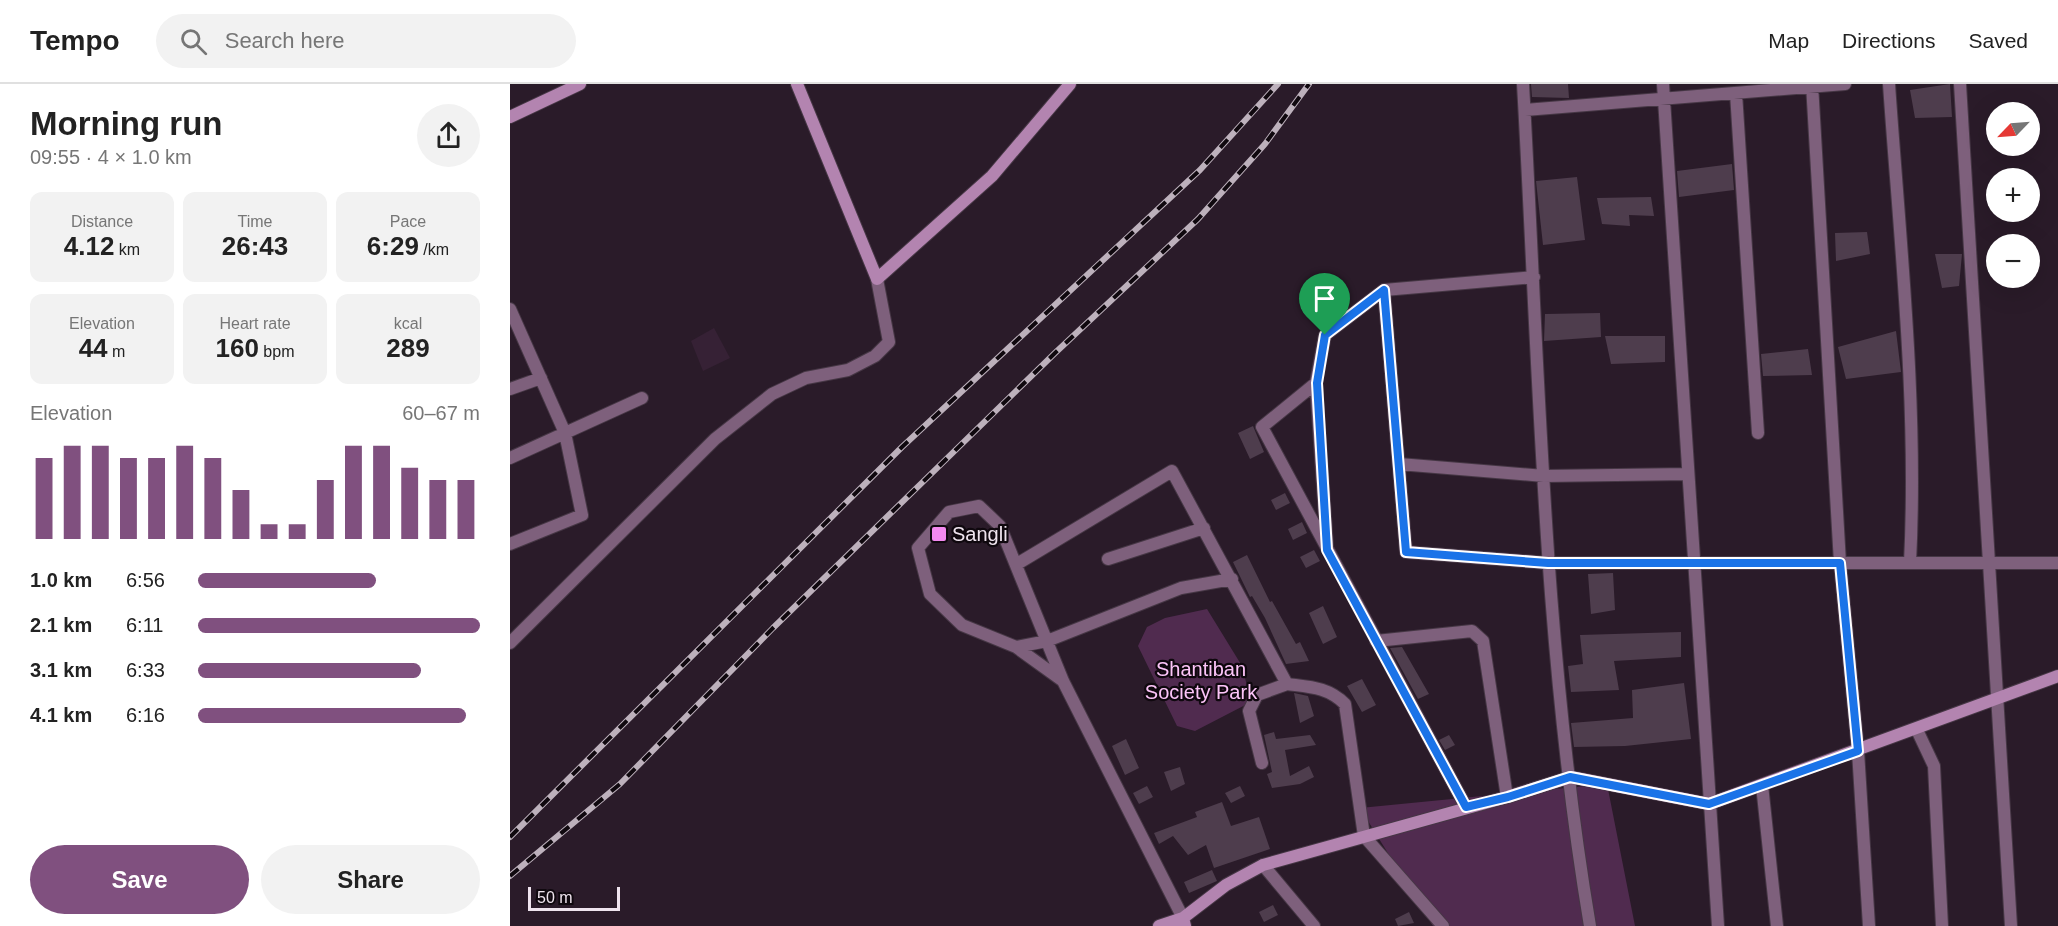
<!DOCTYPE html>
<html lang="en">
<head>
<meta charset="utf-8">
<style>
	:root { --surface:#fff; --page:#f2f2f2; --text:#222; --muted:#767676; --line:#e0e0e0; --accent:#80507f }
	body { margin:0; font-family:Arial,sans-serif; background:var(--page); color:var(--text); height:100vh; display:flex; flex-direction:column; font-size:22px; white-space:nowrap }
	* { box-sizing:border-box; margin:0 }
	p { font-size:20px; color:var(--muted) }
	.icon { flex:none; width:33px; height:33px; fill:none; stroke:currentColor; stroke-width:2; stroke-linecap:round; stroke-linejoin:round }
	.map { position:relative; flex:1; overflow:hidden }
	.sheet { display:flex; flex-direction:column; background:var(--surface); width:510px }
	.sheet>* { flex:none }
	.needle { width:39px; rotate:245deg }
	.controls { position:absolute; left:1476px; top:18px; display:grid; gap:12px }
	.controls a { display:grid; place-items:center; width:54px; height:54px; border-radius:50%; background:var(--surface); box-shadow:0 6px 24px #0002; font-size:30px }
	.scale { position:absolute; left:18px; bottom:15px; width:92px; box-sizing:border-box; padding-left:6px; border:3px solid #efe4ee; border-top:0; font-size:16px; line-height:21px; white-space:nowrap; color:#efe4ee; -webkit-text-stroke:4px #0f080e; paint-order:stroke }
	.pin { position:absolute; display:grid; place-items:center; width:51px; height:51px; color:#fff; margin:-62px -26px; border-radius:50% 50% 50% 0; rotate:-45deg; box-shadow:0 0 6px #0007 }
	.pin .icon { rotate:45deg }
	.round { display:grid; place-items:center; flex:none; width:63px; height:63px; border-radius:32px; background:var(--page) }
	.head { display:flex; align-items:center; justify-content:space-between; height:102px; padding:0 30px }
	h1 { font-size:33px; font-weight:600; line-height:45px }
	.stats { display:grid; grid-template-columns:repeat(3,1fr); gap:9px; height:102px; padding:6px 30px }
	.stats div { display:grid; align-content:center; border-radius:12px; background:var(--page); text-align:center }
	.stats b { font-size:26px; font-weight:600 }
	.stats small { font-size:16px; font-weight:400 }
	.stats p { font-size:16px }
	.chart { height:168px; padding:12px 30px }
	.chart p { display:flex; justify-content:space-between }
	.chart svg { width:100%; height:108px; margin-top:6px; stroke:var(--accent); stroke-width:6 }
	.cta { display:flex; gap:12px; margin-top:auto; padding:12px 30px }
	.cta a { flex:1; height:69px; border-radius:36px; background:var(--accent); color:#fff; font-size:24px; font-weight:600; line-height:69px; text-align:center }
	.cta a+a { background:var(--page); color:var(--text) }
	ul { padding:0 30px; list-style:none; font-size:20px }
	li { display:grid; grid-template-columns:96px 72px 1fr; align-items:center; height:45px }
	li i { height:15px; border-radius:8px; background:var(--accent) }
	header { display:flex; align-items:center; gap:36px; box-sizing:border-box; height:84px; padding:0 30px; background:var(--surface); border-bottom:2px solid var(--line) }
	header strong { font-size:28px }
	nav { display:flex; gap:33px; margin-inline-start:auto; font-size:21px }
	.search { width:420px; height:54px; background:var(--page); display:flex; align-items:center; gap:15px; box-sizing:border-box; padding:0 21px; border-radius:33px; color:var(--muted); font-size:22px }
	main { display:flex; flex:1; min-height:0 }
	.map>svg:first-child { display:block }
</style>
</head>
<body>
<header>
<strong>Tempo</strong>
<div class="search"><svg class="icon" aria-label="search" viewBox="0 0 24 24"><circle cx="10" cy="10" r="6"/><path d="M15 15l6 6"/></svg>Search here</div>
<nav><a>Map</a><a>Directions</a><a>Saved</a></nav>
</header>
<main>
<section class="sheet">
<div class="head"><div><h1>Morning run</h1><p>09:55 · 4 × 1.0 km</p></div><a class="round"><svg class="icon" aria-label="share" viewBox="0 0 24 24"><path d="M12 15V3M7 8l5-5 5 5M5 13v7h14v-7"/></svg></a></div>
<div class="stats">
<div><p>Distance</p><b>4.12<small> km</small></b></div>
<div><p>Time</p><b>26:43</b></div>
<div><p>Pace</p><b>6:29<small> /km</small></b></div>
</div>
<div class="stats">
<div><p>Elevation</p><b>44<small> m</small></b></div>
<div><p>Heart rate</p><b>160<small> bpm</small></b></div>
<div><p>kcal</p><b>289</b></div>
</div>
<div class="chart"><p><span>Elevation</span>60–67 m</p>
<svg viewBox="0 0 160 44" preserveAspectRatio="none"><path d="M5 44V11M15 44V6M25 44V6M35 44V11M45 44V11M55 44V6M65 44V11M75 44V24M85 44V38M95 44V38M105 44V20M115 44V6M125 44V6M135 44V15M145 44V20M155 44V20"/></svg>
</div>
<ul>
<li><b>1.0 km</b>6:56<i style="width:63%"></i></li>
<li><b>2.1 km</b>6:11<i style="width:100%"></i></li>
<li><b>3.1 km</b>6:33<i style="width:79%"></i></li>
<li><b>4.1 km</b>6:16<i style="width:95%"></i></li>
</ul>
<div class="cta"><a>Save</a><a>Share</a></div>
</section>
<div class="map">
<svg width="1548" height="842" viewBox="0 0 1548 842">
	<rect width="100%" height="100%" fill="#2a1b29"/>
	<!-- built -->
	<path fill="#362135" d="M204,244L220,274L193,287L181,257Z"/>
	<!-- green -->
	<path fill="#502b4f" d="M697,525L732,582L741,618L685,647L667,642L628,562L637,543L655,534Z
		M1097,700L1125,842H923L850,724Z"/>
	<!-- building -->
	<path fill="#4e3d4d" d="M1021,0H1058L1059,14L1022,13Z
		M1440,0L1442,33L1405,34L1400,6Z
		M1222,80L1224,106L1169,113L1167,87Z
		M1067,93L1075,156L1033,161L1026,97Z
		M1141,113L1144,132L1119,131L1120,142L1092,140L1087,114Z
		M1357,148L1360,170L1326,177L1325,149Z
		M1425,170H1452L1449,202L1432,204Z
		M1090,229L1091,253L1034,257L1035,230Z
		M1386,247L1391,288L1336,295L1328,263Z
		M1095,252H1155V278L1101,280Z
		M1298,265L1302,291L1253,292L1251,270Z
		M743,342L754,368L740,375L728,349Z
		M775,409L780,419L766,426L761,416Z
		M792,438L797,449L783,456L778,445Z
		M804,466L810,477L796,484L790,473Z
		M737,471L760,518L762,517L786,560L790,558L799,577L776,580L755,534L742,512L740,513L723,478Z
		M1103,489L1105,526L1081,530L1078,490Z
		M813,522L827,553L813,560L799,529Z
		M1171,548V573L1104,577L1109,606L1061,608L1058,582L1073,580L1070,551Z
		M892,563L919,610L908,615L880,564Z
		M852,595L866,621L852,628L837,602Z
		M1174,599L1181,655L1115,662L1064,663L1061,639L1123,634L1122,606Z
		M784,609L798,612L804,632L790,639Z
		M764,648L766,655L800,651L806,661L775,666L780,692L799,682L804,693L790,700L762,704L757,690L762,688L754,651Z
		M939,651L945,661L935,666L929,656Z
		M616,655L629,684L615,691L602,662Z
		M670,683L675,700L661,707L654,688Z
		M637,702L643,713L629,720L623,709Z
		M730,702L735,712L721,719L715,709Z
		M712,718L721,742L749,733L760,765L704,784L696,761L678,771L663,752L649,760L644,749L687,733L685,728Z
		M702,786L707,797L679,809L674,798Z
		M763,821L768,831L754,838L749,828Z
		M899,828L904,839L888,842L885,835Z"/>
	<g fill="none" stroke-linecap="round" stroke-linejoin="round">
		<!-- street casing -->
		<g stroke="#463745" stroke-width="14">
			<path id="street" d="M1013,0C1029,281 1033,564 1080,842
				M1153,0L1208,842
				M1302,0L1330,479L1348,667L1359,842
				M1379,0C1390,159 1408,320 1400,479
				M1450,0L1501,842
				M1226,9L1248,349
				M1015,26L1335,0
				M874,206L1024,193
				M0,225L55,349L72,431L0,460
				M806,299L817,462
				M0,305L31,294
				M0,374L132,314
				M889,380L1034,392L1178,390
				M598,475L694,444
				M507,480L662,387L777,600C800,603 818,603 835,620L854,752L933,842
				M866,557L962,547L973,557L997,713
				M0,559L205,355L262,310L296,294L338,286L365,272L379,258L367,195
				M506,563L537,557L671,504L722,495
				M553,597L506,563L452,541L420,510L408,464L439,428L469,422L490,442L553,597L673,834
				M1407,646L1424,682L1432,842
				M752,679L739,627L747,611L777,600
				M1252,701L1267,842
				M956,723L752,343L806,299L815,251L874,206L896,468L1038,479H1548
				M753,781L804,842"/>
		</g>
		<!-- secondary casing -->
		<g stroke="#463745" stroke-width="14">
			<path id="secondary" d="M287,0L367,195L482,92L560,0
				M0,33L70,0
				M649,842L673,834
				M675,842L673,834L716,801L753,781L997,713L1061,693L1199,720L1548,592"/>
		</g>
		<!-- street -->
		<use href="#street" stroke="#7e607c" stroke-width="12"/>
		<!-- secondary -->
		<use href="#secondary" stroke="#b384b0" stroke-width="12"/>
		<!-- rail casing -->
		<g stroke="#bdb1bc" stroke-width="6">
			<path id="rail" d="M0,753L392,363L690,86L768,0
				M0,792L110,700L263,544L545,269L688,135L755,60L799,0"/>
		</g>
		<!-- rail -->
		<use href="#rail" stroke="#0f080e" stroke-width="4" stroke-dasharray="11" stroke-linecap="butt"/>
	</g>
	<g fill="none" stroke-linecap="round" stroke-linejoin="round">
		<!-- route casing -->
		<g stroke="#fff" stroke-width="12">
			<path id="route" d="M874,206L896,468L1038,479H1330L1348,667L1199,720L1060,693L998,713L956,723L817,466L807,299L815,251Z"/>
		</g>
		<!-- route -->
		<use href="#route" stroke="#1a73e8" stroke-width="8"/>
	</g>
	<!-- markers -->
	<rect fill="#f489f0" stroke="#0f080e" stroke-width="2" x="421" y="442" width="16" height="16" rx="3"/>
	<g text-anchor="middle" stroke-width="4.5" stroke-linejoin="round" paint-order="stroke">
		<!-- poi labels -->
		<g font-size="20" fill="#efe4ee" stroke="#0f080e" text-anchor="start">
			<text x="442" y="457">Sangli</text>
		</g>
		<!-- park labels -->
		<g font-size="20" fill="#fcc4f8" stroke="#0f080e">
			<text x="691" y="592">Shantiban<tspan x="691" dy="23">Society Park</tspan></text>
		</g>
	</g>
</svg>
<div class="controls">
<a><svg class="needle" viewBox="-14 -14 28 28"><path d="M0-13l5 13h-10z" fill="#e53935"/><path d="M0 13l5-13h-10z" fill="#767676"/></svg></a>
<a>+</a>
<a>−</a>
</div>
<div class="scale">50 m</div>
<div class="pin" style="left:815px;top:251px;background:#1e9e55"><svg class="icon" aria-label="arrive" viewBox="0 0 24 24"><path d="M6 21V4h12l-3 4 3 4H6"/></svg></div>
</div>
</main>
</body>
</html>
